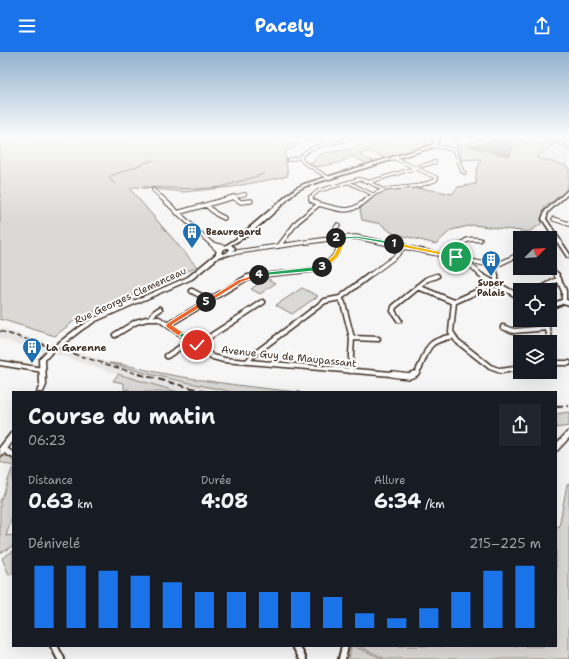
<!DOCTYPE html>
<html lang="fr">
<head>
<meta charset="utf-8">
<style>
	:root { --surface:#171b24; --page:#20242c; --text:#f1f3f6; --muted:#9ea1a6; --accent:#1a73e8 }
	body { margin:0; font-family:"Shantell Sans",sans-serif; background:var(--page); color:var(--text); height:100vh; display:flex; flex-direction:column; font-size:15px; white-space:nowrap }
	* { box-sizing:border-box; margin:0 }
	p { font-size:13px; color:var(--muted) }
	.icon { flex:none; width:22px; height:22px; fill:none; stroke:currentColor; stroke-width:2; stroke-linecap:round; stroke-linejoin:round }
	.map { position:relative; flex:1; overflow:hidden }
	.panel { position:absolute; left:12px; top:339px; width:545px; height:256px; display:flex; flex-direction:column; background:var(--surface); border-radius:0px; box-shadow:0 4px 16px #0002 }
	.panel>* { flex:none }
	.needle { width:26px; rotate:66deg }
	.tools { position:absolute; left:513px; top:179px; display:grid; gap:8px }
	.tools a { display:grid; place-items:center; width:44px; height:44px; border-radius:0px; background:var(--surface); box-shadow:0 4px 16px #0002; font-size:20px }
	.pin { position:absolute; display:grid; place-items:center; width:34px; height:34px; color:#fff; margin:-17px; border:2px solid #fff; border-radius:50%; box-shadow:0 1px 4px #0007 }
	.km { position:absolute; width:20px; height:20px; margin:-10px; border-radius:50%; background:#222; color:#fff; font-size:11px; line-height:20px; text-align:center }
	.round { display:grid; place-items:center; flex:none; width:42px; height:42px; border-radius:0px; background:var(--page) }
	.headline { display:flex; align-items:center; justify-content:space-between; height:68px; padding:0 16px }
	h1 { font-size:22px; font-weight:700; line-height:30px }
	.figures { display:grid; grid-template-columns:repeat(3,1fr); gap:6px; height:68px; padding:4px 16px }
	.figures div { display:grid; align-content:center }
	.figures b { font-size:20px; font-weight:700 }
	.figures small { font-size:11px; font-weight:400 }
	.figures p { font-size:11px }
	.chart { height:112px; padding:8px 16px }
	.chart p { display:flex; justify-content:space-between }
	.chart svg { width:100%; height:72px; margin-top:4px; stroke:var(--accent); stroke-width:6 }
	header { display:flex; justify-content:space-between; align-items:center; height:52px; padding:0 16px; background:var(--accent); color:#fff; font-size:18px; font-weight:700 }
	.map>svg:first-child { display:block }
</style>
</head>
<body>
<header><svg class="icon" aria-label="menu" viewBox="0 0 24 24"><path d="M4 6h16M4 12h16M4 18h16"/></svg>Pacely<svg class="icon" aria-label="share" viewBox="0 0 24 24"><path d="M12 15V3M7 8l5-5 5 5M5 13v7h14v-7"/></svg></header>
<div class="map">
<svg width="569" height="607" viewBox="0 0 569 607">
	<rect width="100%" height="100%" fill="#f7f6f6"/>
	<filter id="ink" filterUnits="userSpaceOnUse"><feTurbulence type="fractalNoise" baseFrequency=".025" numOctaves="2"/><feDisplacementMap in="SourceGraphic" scale="8" xChannelSelector="R" yChannelSelector="G"/><feConvolveMatrix kernelMatrix="1 2 1 2 8 2 1 2 1" color-interpolation-filters="sRGB"/></filter>
	<g filter="url(#ink)">
		<!-- built -->
		<path fill="#e9e7e6" d="M556,91L569,98V115L536,105Z
			M0,276L53,293L44,300L0,287Z
			M60,294L109,311L153,323L232,340H178L158,335L52,301Z"/>
		<!-- green -->
		<path fill="#dbd9d6" stroke="#8b827a" d="M0,84H271L299,93L285,100L288,124L232,135L184,140L135,135L130,137L197,215L74,269L55,284L0,267Z
			M367,84H424L433,86V91L429,94L387,107L370,99L359,102L375,110L368,112L351,104C340,113 327,113 314,115L307,111L313,110C319,94 354,103 365,90C366,88 366,86 367,84Z
			M484,84H502V85L538,93L550,88L556,91L536,105L569,115V130L565,140L545,155L541,172L529,180L473,173L451,178L436,192L392,181L381,172L362,168L360,157C365,153 369,147 374,144C396,130 428,137 452,142L458,135L476,132V120L481,107L461,108L459,93H466Z
			M267,226L276,231L260,242L251,237Z
			M302,236L318,244L292,262L276,253Z
			M109,311C128,312 147,319 166,322C210,330 255,336 300,340H232L153,323Z
			M118,322L178,340H130L129,337L124,338V331L113,329Z
			M569,360V374L556,376V362Z
			M8,404L13,409V462L6,484L13,483V494L0,501V448L2,446L13,414L0,410V408L3,405Z
			M569,431V607H386L359,594H556V474L559,475L567,432Z
			M13,499V522L9,523L2,506Z
			M351,594H354L383,607H349Z"/>
		<!-- water -->
		<path fill="#b4aeaa" stroke="#847972" d="M499,88L510,90L514,92L509,104L469,94Z"/>
		<g fill="none" stroke-linecap="round" stroke-linejoin="round">
			<!-- stream -->
			<path stroke="#847972" stroke-width="1" d="M115,132L108,125L153,108
				M144,135L197,137L221,135L264,122"/>
			<!-- secondary-tunnel -->
			<path stroke="#d1cdcb" stroke-width="5.5" stroke-dasharray="5.5 3" stroke-linecap="butt" d="M49,300L56,295"/>
			<!-- street-far4 casing -->
			<g stroke="#3b2a1e" stroke-width="4">
				<path id="street-far4" d="M299,84L314,87L323,93
					M358,84L367,85
					M536,84L557,89L569,96
					M278,85L282,84
					M458,86L455,88V98L462,119L465,121
					M314,87L323,84
					M433,94L455,98
					M288,108L300,105
					M329,126L303,110L300,105C314,89 336,95 353,84
					M348,130L372,142
					M369,130L383,138
					M153,138L162,146
					M233,145L234,146
					M230,146L245,142
					M310,146L318,139L359,127L369,130L435,110
					M369,146L376,141L387,137L418,134L436,128L437,126L394,106"/>
			</g>
			<!-- street-far3 casing -->
			<g stroke="#3b2a1e" stroke-width="5.5">
				<path id="street-far3" d="M161,145L219,199
					M233,145L241,150L251,149
					M311,145V148L319,152
					M206,153L216,162L224,166
					M177,161L234,145
					M554,167L569,172
					M212,192L224,195
					M279,194L297,170L319,152C344,159 350,163 370,145
					M230,201L336,186L356,185L495,214L496,224
					M456,205C462,191 463,185 480,188
					M465,208L482,224
					M550,213L557,224
					M495,214L520,202
					M254,224L315,218C328,213 336,205 341,192L332,182L338,173
					M369,224L396,204L405,194"/>
			</g>
			<!-- street-far2 casing -->
			<g stroke="#3b2a1e" stroke-width="7">
				<path id="street-far2" d="M480,223L520,245
					M496,223V231
					M557,223L564,239V249
					M418,235L454,250
					M544,235L559,227
					M192,239L209,248
					M340,246L343,251L352,286L350,319
					M454,250L451,280L457,289L490,315L501,319L520,316
					M454,250L496,231
					M550,255L564,249L569,251
					M151,266L154,261L160,257
					M399,268L393,259L394,255L428,227L437,224
					M546,268L555,311L550,312
					M168,273L248,225L263,223
					M503,275L514,279L548,276
					M115,283L136,270L147,267H159L213,305L224,308L403,323
					M352,286L378,287
					M197,293L263,250
					M167,304L190,289
					M247,310L253,303L325,249L340,246L370,223
					M0,311L43,318
					M555,311H569
					M411,323L416,322C431,299 420,291 453,284"/>
			</g>
			<!-- street-far1 casing -->
			<g stroke="#3b2a1e" stroke-width="8">
				<path id="street-far1" d="M392,322L409,324L414,322
					M556,396L569,382
					M3,397L13,403"/>
			</g>
			<!-- street casing -->
			<g stroke="#3b2a1e" stroke-width="10">
				<path id="street" d="M54,594L61,607
					M296,594L303,607
					M342,607L345,594"/>
			</g>
			<!-- secondary casing -->
			<g stroke="#3b2a1e" stroke-width="3">
				<path id="secondary" d="M436,84H439L437,92L434,95L306,134L298,138C278,156 255,181 231,193L235,196C232,202 227,205 220,204L192,227L96,269L83,277L58,296L56,297L53,295L79,275L92,267L188,225L216,202V201L219,195L225,194L236,187L296,136L304,132L432,93L433,92ZM228,196L230,197C228,200 225,203 221,201L223,197Z
					M568,138H569V141L548,160L546,167L569,201V206L567,205L542,167L545,159Z
					M49,298L52,300L45,308L46,333L43,340H37L40,333L39,307L47,299Z
					M13,380V389L3,403L0,404V395L11,381Z"/>
			</g>
			<!-- street-far4 -->
			<use href="#street-far4" stroke="#fff" stroke-width="2.5"/>
			<!-- street-far3 -->
			<use href="#street-far3" stroke="#fff" stroke-width="3.5"/>
			<!-- street-far2 -->
			<use href="#street-far2" stroke="#fff" stroke-width="4"/>
			<!-- street-far1 -->
			<use href="#street-far1" stroke="#fff" stroke-width="5.5"/>
			<!-- street -->
			<use href="#street" stroke="#fff" stroke-width="6"/>
			<!-- secondary -->
			<use href="#secondary" fill="#fff" fill-rule="evenodd"/>
			<!-- rail-far1 -->
			<path stroke="#3b2a1e" stroke-width="1.5" stroke-dasharray="5.5 3" stroke-linecap="butt" d="M0,279L141,323"/>
			<!-- rail -->
			<path stroke="#3b2a1e" stroke-width="2" stroke-dasharray="7 3.5" stroke-linecap="butt" d="M138,322L207,340
				M556,355L569,354"/>
		</g>
	</g>
	<!-- sky -->
	<linearGradient id="sky" x2="0" y2="1"><stop stop-color="#93b2cf"/><stop offset="0.5" stop-color="#fbfbfb"/><stop offset="1" stop-color="#fbfbfb" stop-opacity="0"/></linearGradient>
	<rect width="569" height="169" fill="url(#sky)"/>
	<!-- split-1 -->
	<path fill="#f5b400" stroke="#fff" d="M394,190L456,203L458,205L456,206L392,193Z"/>
	<!-- split-2 -->
	<path fill="#22a559" stroke="#fff" d="M356,184L394,190L396,192L394,193L356,186L336,188L334,186Z"/>
	<!-- split-3 -->
	<path fill="#f5b400" stroke="#fff" d="M334,185H338L344,192L338,205L324,217H320V214L334,203L339,192Z"/>
	<!-- split-4 -->
	<path fill="#22a559" stroke="#fff" d="M320,214L325,215L315,219L259,224L256,223L259,221Z"/>
	<!-- split-5 -->
	<path fill="#f0652b" stroke="#fff" d="M257,222L262,223L242,230L208,251L203,250L238,228Z"/>
	<!-- split-6 -->
	<path fill="#f0652b" stroke="#fff" d="M204,248L209,250L172,273L185,282V285H180L166,275V272Z"/>
	<!-- split-7 -->
	<path fill="#22a559" stroke="#fff" d="M183,281L199,292V295H194L180,285V282Z"/>
	<!-- icons -->
	<defs>
		<g id="building-pin" transform="scale(1)"><path d="M0 17L-7.5 6A9.5 9.5 0 1 1 7.5 6Z" fill="#1f6fb2" stroke="#fff"/><path d="M-4-6H4V6H1V3H-1V6H-4ZM-2.5-4.3h1.7v1.8h-1.7ZM.8-4.3h1.7v1.8H.8ZM-2.5-1h1.7V.8h-1.7ZM.8-1h1.7V.8H.8Z" fill="#fff"/></g>
	</defs>
	<g fill-rule="evenodd">
		<use href="#building-pin" x="192" y="180"/>
		<use href="#building-pin" x="491" y="208"/>
		<use href="#building-pin" x="32" y="295"/>
	</g>
	<g text-anchor="middle" stroke-width="4" stroke-linejoin="round" paint-order="stroke">
		<!-- far-poi labels -->
		<g font-size="9" font-weight="bold" fill="#3b2a1e" stroke="#fff" text-anchor="start">
			<text x="206" y="183">Beauregard</text>
			<text x="491" y="234" text-anchor="middle">Super<tspan x="491" dy="10">Palais</tspan></text>
		</g>
		<!-- street labels -->
		<g font-size="10" fill="#3b2a1e" stroke="#fff">
			<text transform="translate(130 243) rotate(-25)" y="4">Rue Georges Clemenceau</text>
			<text transform="translate(289 304) rotate(6)" y="4">Avenue Guy de Maupassant</text>
		</g>
		<!-- poi labels -->
		<g font-size="10" font-weight="bold" fill="#3b2a1e" stroke="#fff" text-anchor="start">
			<text x="46" y="299">La Garenne</text>
		</g>
	</g>
</svg>
<div class="tools">
<a><svg class="needle" viewBox="-14 -14 28 28"><path d="M0-13l5 13h-10z" fill="#e53935"/><path d="M0 13l5-13h-10z" fill="#9ea1a6"/></svg></a>
<a><svg class="icon" aria-label="locate" viewBox="0 0 24 24"><circle cx="12" cy="12" r="6"/><path d="M12 2v4M12 18v4M2 12h4M18 12h4"/></svg></a>
<a><svg class="icon" aria-label="layers" viewBox="0 0 24 24"><path d="M12 4l9 5-9 5-9-5zM3 14l9 5 9-5"/></svg></a>
</div>
<div class="pin" style="left:456px;top:205px;background:#1e9e55"><svg class="icon" aria-label="arrive" viewBox="0 0 24 24"><path d="M6 21V4h12l-3 4 3 4H6"/></svg></div>
<div class="pin" style="left:197px;top:293px;background:#d93025"><svg class="icon" aria-label="check" viewBox="0 0 24 24"><path d="M5 12l5 5 9-10"/></svg></div>
<b class="km" style="left:394px;top:192px">1</b>
<b class="km" style="left:336px;top:186px">2</b>
<b class="km" style="left:322px;top:215px">3</b>
<b class="km" style="left:259px;top:223px">4</b>
<b class="km" style="left:206px;top:250px">5</b>
<section class="panel">
<div class="headline"><div><h1>Course du matin</h1><p>06:23</p></div><a class="round"><svg class="icon" aria-label="share" viewBox="0 0 24 24"><path d="M12 15V3M7 8l5-5 5 5M5 13v7h14v-7"/></svg></a></div>
<div class="figures">
<div><p>Distance</p><b>0.63<small> km</small></b></div>
<div><p>Durée</p><b>4:08</b></div>
<div><p>Allure</p><b>6:34<small> /km</small></b></div>
</div>
<div class="chart"><p><span>Dénivelé</span>215–225 m</p>
<svg viewBox="0 0 160 44" preserveAspectRatio="none"><path d="M5 44V6M15 44V6M25 44V9M35 44V12M45 44V16M55 44V22M65 44V22M75 44V22M85 44V22M95 44V25M105 44V35M115 44V38M125 44V32M135 44V22M145 44V9M155 44V6"/></svg>
</div>
</section>
</div>
</body>
</html>
